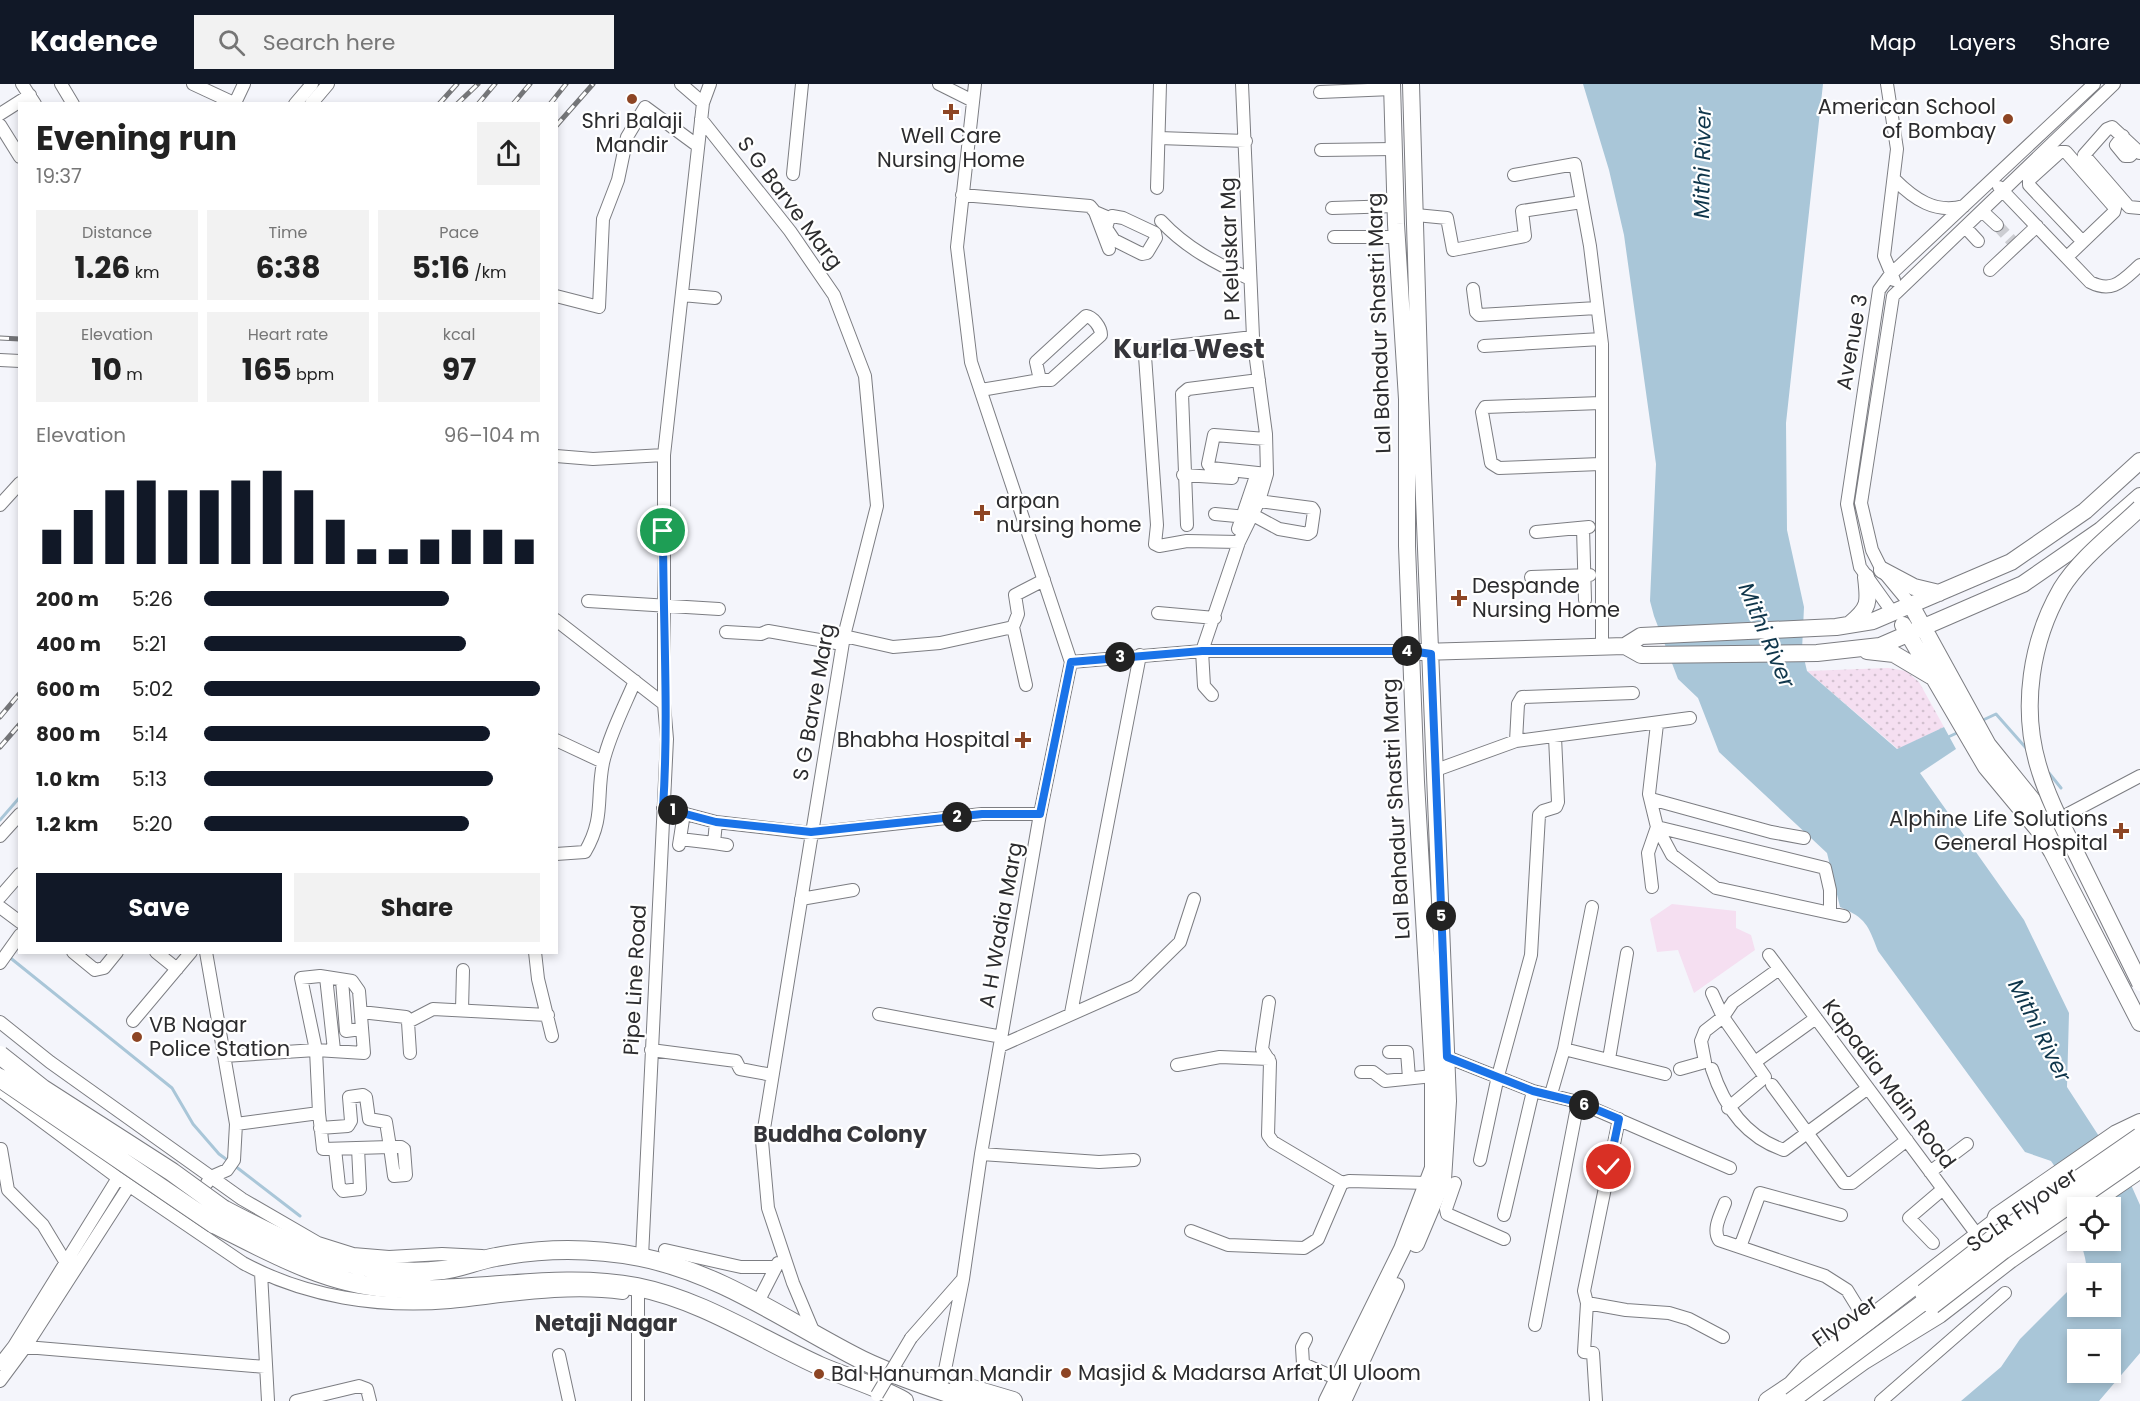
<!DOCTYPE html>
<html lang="en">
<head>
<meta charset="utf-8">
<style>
	:root { --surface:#fff; --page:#f2f2f2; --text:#222; --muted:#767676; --accent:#111827 }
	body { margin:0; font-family:Poppins,sans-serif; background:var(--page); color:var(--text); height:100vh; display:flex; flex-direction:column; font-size:22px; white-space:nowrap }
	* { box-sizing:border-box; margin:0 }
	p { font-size:20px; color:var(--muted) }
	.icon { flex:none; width:33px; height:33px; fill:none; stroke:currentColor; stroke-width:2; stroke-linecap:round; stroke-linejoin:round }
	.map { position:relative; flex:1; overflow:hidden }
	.side { position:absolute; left:18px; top:18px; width:540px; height:852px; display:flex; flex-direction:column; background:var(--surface); border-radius:0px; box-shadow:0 3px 9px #0003 }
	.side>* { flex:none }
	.tools { position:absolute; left:2067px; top:1113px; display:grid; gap:12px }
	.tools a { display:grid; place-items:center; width:54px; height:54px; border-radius:0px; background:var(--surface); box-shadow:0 3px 9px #0003; font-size:30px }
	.pin { position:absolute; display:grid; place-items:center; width:51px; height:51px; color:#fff; margin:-26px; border:3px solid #fff; border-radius:50%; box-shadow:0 2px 6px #0007 }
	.km { position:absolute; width:30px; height:30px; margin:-15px; border-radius:50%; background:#222; color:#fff; font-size:16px; line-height:30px; text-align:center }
	.round { display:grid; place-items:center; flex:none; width:63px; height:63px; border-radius:0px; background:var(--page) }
	.head { display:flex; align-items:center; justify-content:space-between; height:102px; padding:0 18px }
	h1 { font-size:33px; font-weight:700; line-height:45px }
	.metrics { display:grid; grid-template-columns:repeat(3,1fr); gap:9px; height:102px; padding:6px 18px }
	.metrics div { display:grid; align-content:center; border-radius:0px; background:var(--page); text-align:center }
	.metrics b { font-size:30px; font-weight:700 }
	.metrics small { font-size:16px; font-weight:400 }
	.metrics p { font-size:16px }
	.chart { height:168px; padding:12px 18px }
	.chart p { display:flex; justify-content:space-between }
	.chart svg { width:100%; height:108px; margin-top:6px; stroke:var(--accent); stroke-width:6 }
	.cta { display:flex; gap:12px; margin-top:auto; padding:12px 18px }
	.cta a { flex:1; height:69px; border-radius:0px; background:var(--accent); color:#fff; font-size:24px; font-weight:700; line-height:69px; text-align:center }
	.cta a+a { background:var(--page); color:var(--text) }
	ul { padding:0 18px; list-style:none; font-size:20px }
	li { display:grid; grid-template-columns:96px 72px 1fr; align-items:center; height:45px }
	li i { height:15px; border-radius:8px; background:var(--accent) }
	header { display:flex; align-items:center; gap:36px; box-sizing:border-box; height:84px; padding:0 30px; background:var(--accent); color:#fff }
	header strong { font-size:28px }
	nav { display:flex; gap:33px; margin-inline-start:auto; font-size:21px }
	.search { width:420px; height:54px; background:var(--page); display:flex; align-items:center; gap:15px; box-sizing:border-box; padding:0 21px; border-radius:0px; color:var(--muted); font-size:22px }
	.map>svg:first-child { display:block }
</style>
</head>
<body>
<header>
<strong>Kadence</strong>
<div class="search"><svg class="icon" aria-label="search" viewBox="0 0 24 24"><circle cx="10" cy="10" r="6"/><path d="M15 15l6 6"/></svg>Search here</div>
<nav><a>Map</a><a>Layers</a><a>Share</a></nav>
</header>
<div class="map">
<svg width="2140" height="1317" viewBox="0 0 2140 1317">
	<defs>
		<pattern id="grass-dots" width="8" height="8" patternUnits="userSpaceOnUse" patternTransform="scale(1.5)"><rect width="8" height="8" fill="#f5dff1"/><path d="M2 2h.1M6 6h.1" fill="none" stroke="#d2c0cf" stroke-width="1.8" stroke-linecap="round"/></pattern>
	</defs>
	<rect width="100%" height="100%" fill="#f4f5fb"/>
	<!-- grass -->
	<path fill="url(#grass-dots)" d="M1888,584L1906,587L1919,598L1944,643L1898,665L1807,587Z"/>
	<!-- park -->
	<path fill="#f5dff1" d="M1672,820L1736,827V844L1751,851L1755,866L1694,909L1678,866L1657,868L1650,835Z"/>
	<!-- water -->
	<path fill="#a9c6d8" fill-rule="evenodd" d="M1583,0H1823L1786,339L1787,446L1804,523L1802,566L1807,587L1897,665L1944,643L1956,665L1920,689L2024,836L2069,929L2067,1003L2132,1103L2140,1121V1269L2099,1317H1961L2001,1283L2020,1255L2077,1198L2078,1222H2110V1190L2086,1189C2088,1176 2081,1165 2082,1157L2110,1156V1124L2082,1123L2051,1077L2025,1068L1878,867C1868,841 1866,834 1840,823L1827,769L1719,668L1698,614L1678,595L1654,532L1650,517L1656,380L1624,151L1609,86ZM2078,1256H2110V1288H2078Z"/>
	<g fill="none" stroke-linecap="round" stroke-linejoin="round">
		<!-- stream -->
		<path stroke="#a9c6d8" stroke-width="3" d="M1981,637L1996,630L2026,664
			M1946,654L1959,648
			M2049,689L2061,704
			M0,736L20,713
			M8,872L172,1004L193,1040L219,1070L230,1078
			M235,1082L300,1132"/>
		<!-- minor-tunnel -->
		<path stroke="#cccdd2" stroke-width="12" stroke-dasharray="12 6" stroke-linecap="butt" d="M1997,141L2012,157"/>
		<!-- minor casing -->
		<g stroke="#7c7d82" stroke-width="14">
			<path id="minor" d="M22,0L35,20
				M61,0L73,20
				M193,0L236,20
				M681,0L703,19
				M939,0L971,16
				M1887,0L1897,65L1884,172L1894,196
				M1320,8L1392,5
				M235,19L244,0
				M295,20L312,0
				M311,20L328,0
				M0,30L30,11
				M701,35L790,147L834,211L865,292L877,422L844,552L762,1057L768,1124L793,1199L814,1249
				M0,41L20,73
				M2123,52L2116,61L2125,72H2130L2136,66
				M1159,54L1246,57
				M1321,66L1394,65
				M2140,69L2112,43L2107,45L2084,71L2129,123L2140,124
				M793,90L802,0
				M1514,91L1575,80L1590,162L1602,260V563
				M1894,95C1914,115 1935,130 1964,122
				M1999,103L2090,198C2113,210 2123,196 2140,181
				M1157,104L1160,0
				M962,111L1090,122L1095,128L1109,165
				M1332,124L1396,122
				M1982,127L1997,141
				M1095,128L1109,134L1112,132L1123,134L1155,149L1156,154L1147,169L1142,170L1114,156L1106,144L1109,134
				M1416,131L1447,134L1453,166L1525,152L1522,127L1582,118
				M1161,137C1186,164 1217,180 1250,195
				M1965,143L1978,157
				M1334,153H1397
				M2067,173L2114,128L2115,124L2066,68H2060L2029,96V101L2082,157
				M1990,186L2037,142
				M1473,205L1476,228L1479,231L1597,224
				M682,211L715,214
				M556,212L599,223L603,135L618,96L627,53L645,23L698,62
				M1484,262L1601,255
				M0,276L20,277
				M981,306L1040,296L1036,278L1086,232C1093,233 1101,243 1101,251L1051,296H1040
				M1266,355L1214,351L1208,380L1211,384L1267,390
				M556,372L593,375L664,371
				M1600,380L1499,384L1491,379L1482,328L1485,323L1601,319
				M1183,391L1232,394
				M0,421L20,399
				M1215,430L1247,433
				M1253,431L1279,445L1308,450L1311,448L1314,427L1312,424L1259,417
				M1187,441L1182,310L1188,305L1259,296
				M1583,444L1585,516
				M1238,445L1255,395
				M1536,448L1589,443
				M1239,458L1187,457L1159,462L1155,460L1157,441L1145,272L1148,265L1253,253
				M1531,493L1590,491
				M588,517L719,525
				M1911,521L1882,486L1872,466L1861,419L1893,212L2114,0
				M1158,529L1215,534
				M1893,529L1860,483L1847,420L1879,206L1890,191L2094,0
				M556,536L664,620
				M1013,543L1026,601
				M726,548L761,550L768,547L842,560
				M844,552L893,563L940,559L1013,543L1018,530L1015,511L1044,496
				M1071,578L1202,567H1411
				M1212,611L1204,602L1202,567L1239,458L1259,417L1267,390L1266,350L1253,253L1242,0
				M556,656L603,678
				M1516,657L1518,620L1522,613L1633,609
				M1436,686L1516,657L1690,634
				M1651,715L1771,748L1804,754
				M663,724L716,738L811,749L982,730H1040
				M2053,738L2140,692
				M1657,743L1825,784L1830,806V829
				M1657,743L1672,771L1716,804L1844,832
				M0,752L20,730
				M680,755L714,759L716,738
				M714,759L727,761
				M679,761L684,729
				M556,770L585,768C605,734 596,714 603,679C609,652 624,623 635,597
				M1652,803L1648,769L1657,743L1649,710L1657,640
				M0,813L20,790
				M801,815L853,806
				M0,823L20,838
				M73,868L95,886L104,884L117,868
				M156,868L177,885
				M206,868L236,1040L234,1076L227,1086L211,1093L207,1099
				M535,868L538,895L552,952
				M1769,871L1978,1152
				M0,879L20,851
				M326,893L334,966
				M342,896L346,947L361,945
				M1712,909L1723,933L1765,993L1728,1024
				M1269,918L1262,965L1270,978L1268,1051L1273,1058L1342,1099
				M462,926L463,886
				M361,928L406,933L408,938L433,925L548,931
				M1071,929L1140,571
				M879,930L1002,953
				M133,937L191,868
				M0,938L50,978L242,1115L318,1159L353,1170L389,1173L442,1170L482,1172
				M408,938L410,969
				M1000,962L1135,902L1180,858L1194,815
				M1564,965L1665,990
				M651,966L736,977L740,985L772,991
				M1389,968H1407L1409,994
				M224,972L316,966L364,969L359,907L352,897L320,892L301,894L316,966L319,1029L236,1040
				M1447,973L1533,1007L1578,1018L1730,1084
				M1609,975L1627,869
				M1755,978L1816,934
				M1177,981L1220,973L1269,975
				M1680,985L1705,978L1701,957L1705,947L1723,933L1733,918L1779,885
				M1712,985C1724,1022 1745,1053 1784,1066L1868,1004
				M1361,988H1373L1385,997L1433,992
				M1772,1001L1844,1099H1852L1907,1056
				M0,1006L118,1094L243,1179C306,1213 379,1224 450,1218C507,1212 566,1201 623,1209
				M1551,1010L1564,965L1592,823
				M319,1029L323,1065L390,1063L394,1092L406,1091L404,1065L401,1063H390L386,1038L369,1035L366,1013L363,1011L349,1013L351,1037L348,1042L320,1044
				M1619,1035L1584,1207L1587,1219L1626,1226L1669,1229L1689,1235L1723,1253
				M1,1065L8,1106L43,1141L66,1179L72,1183
				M335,1065L339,1102L343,1107L360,1105L358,1064
				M981,1070L1099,1078L1134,1076
				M1480,1076L1498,992L1531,871L1539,731L1543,727L1556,723L1558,718L1555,653
				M1930,1088L1967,1060
				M1455,1099L1446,1125L1447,1130L1504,1155
				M1725,1119C1721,1130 1712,1145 1719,1156L1825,1192L1847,1206L1868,1240
				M1504,1131L1533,1007
				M1191,1147L1228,1161L1304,1164L1318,1155L1342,1099L1349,1097L1428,1099
				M1933,1159L1909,1134L1943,1105
				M1740,1163L1760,1109L1841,1131
				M665,1166L741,1183H776
				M642,1173L667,655L664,620V371L703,19L710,0
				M261,1189L268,1317
				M638,1211V1317
				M758,1218L778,1179
				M1587,1219L1584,1268L1593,1269L1596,1317
				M1535,1241L1578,1018
				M911,1254L962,1196
				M1306,1255L1302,1263L1303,1280L1338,1295
				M14,1262L265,1283
				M559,1271L569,1317
				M0,1280L14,1262L118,1094
				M943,1296L963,1195L981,1070L1040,730L1071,578L971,278L957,163L975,0
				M0,1297L26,1262L129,1102
				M296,1317L359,1302L367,1305L370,1317
				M1881,1317L2005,1209"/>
		</g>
		<!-- major casing -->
		<g stroke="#7c7d82" stroke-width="18">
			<path id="major" d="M1411,0L1420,314L1448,1017L1443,1096L1416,1160
				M1882,486L1914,503L1939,509
				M1911,521L1988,661L2051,739L2065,762
				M1850,540C1870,524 1869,518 1866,493
				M1903,541L1986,683L2040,748L2052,768L2140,939
				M1625,562L1641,552L1836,543L1873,537L2011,478L2085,427L2140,377
				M1867,567L1894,570L1931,592
				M1421,568L1625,562L1641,571L1817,569L1880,562L2023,500L2101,446L2140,412
				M1327,1317L1402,1165L1433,1084V988L1416,698L1407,462V315L1396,140L1392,0
				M1343,1317L1396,1202"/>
		</g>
		<!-- highway casing -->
		<g stroke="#7c7d82" stroke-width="20">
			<path id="highway" d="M2083,1124L2140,1085
				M223,1125C294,1162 359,1196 443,1186C460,1184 478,1176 496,1173C543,1164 593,1164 640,1173C722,1189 790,1240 862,1276C895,1292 938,1306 973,1317
				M214,1140C270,1168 324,1199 387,1204C471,1211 554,1187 637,1203C702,1216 760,1255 820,1282C848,1294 877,1302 904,1317
				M959,1301L1013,1317
				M1768,1317L1792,1301L1808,1283L1995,1139L1997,1133L2117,1050L2140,1039
				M1807,1317L1864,1276L1939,1230L2010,1175L2078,1128"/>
		</g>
		<!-- minor -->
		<use href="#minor" stroke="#fff" stroke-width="12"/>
		<!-- major -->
		<use href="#major" stroke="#fff" stroke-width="16"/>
		<!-- highway -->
		<use href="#highway" stroke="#fff" stroke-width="18"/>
		<!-- rail casing -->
		<g stroke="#747578" stroke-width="5">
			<path id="rail" d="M439,20L457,0
				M457,20L478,0
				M478,20L495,0
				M513,20L530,0
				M550,20L566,0
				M556,42L593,0
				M0,254L20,255
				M0,633L20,609
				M0,663L20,640"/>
		</g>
		<!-- rail -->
		<use href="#rail" stroke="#fff" stroke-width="3" stroke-dasharray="9" stroke-linecap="butt"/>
		<!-- minor-bridge casing -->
		<g stroke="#7c7d82" stroke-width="14" stroke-linecap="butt">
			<path id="minor-bridge" d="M877,1311L911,1254"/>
		</g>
		<!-- major-bridge casing -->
		<g stroke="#7c7d82" stroke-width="18" stroke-linecap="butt">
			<path id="major-bridge" d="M2140,424C2114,449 2080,474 2061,505C2031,557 2021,623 2038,681C2048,716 2066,748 2082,781C2101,820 2121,860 2140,899
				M1791,1317L1941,1205"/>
		</g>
		<!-- highway-bridge casing -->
		<g stroke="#7c7d82" stroke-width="20" stroke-linecap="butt">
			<path id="highway-bridge" d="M0,971L43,1005L172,1088L223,1125
				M0,994L214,1140
				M1924,1209L1994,1154L2140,1053
				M1932,1221L2003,1166L2140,1071"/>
		</g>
		<!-- minor-bridge -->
		<use href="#minor-bridge" stroke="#fff" stroke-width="12"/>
		<!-- major-bridge -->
		<use href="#major-bridge" stroke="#fff" stroke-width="16"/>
		<!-- highway-bridge -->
		<use href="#highway-bridge" stroke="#fff" stroke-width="18"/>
	</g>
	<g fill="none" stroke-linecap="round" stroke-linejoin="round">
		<!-- route casing -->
		<g stroke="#fff" stroke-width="12">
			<path id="route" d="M663,447C663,539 669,632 663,724L716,738L811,748L982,730H1040L1071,578L1202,567H1411L1431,570L1447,973L1533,1007L1578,1018L1619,1035L1609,1083"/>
		</g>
		<!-- route -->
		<use href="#route" stroke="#1a73e8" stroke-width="8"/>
	</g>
	<!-- markers -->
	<g fill="#8d4524" stroke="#fff" stroke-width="2">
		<circle cx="632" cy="15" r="6"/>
		<path d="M948 19h6v6h6v6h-6v6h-6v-6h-6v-6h6z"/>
		<circle cx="2008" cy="35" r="6"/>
		<path d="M979 420h6v6h6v6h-6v6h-6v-6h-6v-6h6z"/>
		<path d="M1456 505h6v6h6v6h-6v6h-6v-6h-6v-6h6z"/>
		<path d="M1020 647h6v6h6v6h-6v6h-6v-6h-6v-6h6z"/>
		<path d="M2118 738h6v6h6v6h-6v6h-6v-6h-6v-6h6z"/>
		<circle cx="137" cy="953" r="6"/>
		<circle cx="1066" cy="1289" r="6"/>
		<circle cx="819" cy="1290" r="6"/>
	</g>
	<g text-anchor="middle" stroke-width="4.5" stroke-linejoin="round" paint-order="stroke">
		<!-- poi labels -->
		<g font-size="21" fill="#2c2c2e" stroke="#fff" text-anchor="start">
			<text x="1996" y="30" text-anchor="end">American School<tspan x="1996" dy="24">of Bombay</tspan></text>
			<text x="632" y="44" text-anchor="middle">Shri Balaji<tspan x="632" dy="24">Mandir</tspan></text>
			<text x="951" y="59" text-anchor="middle">Well Care<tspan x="951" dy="24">Nursing Home</tspan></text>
			<text x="996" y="424">arpan<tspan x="996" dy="24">nursing home</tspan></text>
			<text x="1472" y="509">Despande<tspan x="1472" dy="24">Nursing Home</tspan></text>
			<text x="1010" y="663" text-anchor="end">Bhabha Hospital</text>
			<text x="2108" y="742" text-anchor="end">Alphine Life Solutions<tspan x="2108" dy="24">General Hospital</tspan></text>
			<text x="149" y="948">VB Nagar<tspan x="149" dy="24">Police Station</tspan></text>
			<text x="1078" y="1296">Masjid &amp; Madarsa Arfat Ul Uloom</text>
			<text x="831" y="1297">Bal Hanuman Mandir</text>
		</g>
		<!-- street labels -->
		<g font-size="21" fill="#2c2c2e" stroke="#fff">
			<text transform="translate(790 119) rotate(53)" y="7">S G Barve Marg</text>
			<text transform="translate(1230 165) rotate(-92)" y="7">P Keluskar Mg</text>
			<text transform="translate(1379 239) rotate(-92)" y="7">Lal Bahadur Shastri Marg</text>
			<text transform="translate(1852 258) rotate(-80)" y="7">Avenue 3</text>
			<text transform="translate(814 618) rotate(-80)" y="7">S G Barve Marg</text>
			<text transform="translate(1396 725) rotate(-93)" y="7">Lal Bahadur Shastri Marg</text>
			<text transform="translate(1001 841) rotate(-80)" y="7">A H Wadia Marg</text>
			<text transform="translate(635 896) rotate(-87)" y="7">Pipe Line Road</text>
			<text transform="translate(1889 1000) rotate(53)" y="7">Kapadia Main Road</text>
			<text transform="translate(2022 1126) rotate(-35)" y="7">SCLR Flyover</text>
			<text transform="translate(1845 1237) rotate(-35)" y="7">Flyover</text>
		</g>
		<!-- water labels -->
		<g font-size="22" font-style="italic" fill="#0f364b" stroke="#fff">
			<text transform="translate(1702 79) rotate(-89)" y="8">Mithi River</text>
			<text transform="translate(1767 551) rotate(67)" y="8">Mithi River</text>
			<text transform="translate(2040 946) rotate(63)" y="8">Mithi River</text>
		</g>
		<!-- neighbourhood labels -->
		<g font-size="22" font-weight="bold" fill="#35353a" stroke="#fff">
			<text x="840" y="1058">Buddha Colony</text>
			<text x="606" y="1247">Netaji Nagar</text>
		</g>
		<!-- district labels -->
		<g font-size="27" font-weight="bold" fill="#35353a" stroke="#fff">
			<text x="1189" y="274">Kurla West</text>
		</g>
	</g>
</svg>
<div class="tools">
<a><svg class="icon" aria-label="locate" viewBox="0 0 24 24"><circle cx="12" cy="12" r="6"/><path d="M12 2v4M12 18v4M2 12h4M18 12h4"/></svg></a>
<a>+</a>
<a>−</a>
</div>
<div class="pin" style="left:663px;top:447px;background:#1e9e55"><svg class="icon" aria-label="arrive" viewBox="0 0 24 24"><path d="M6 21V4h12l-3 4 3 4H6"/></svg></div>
<div class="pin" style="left:1609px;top:1083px;background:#d93025"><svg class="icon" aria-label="check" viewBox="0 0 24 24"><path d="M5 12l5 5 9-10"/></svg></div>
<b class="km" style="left:673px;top:726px">1</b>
<b class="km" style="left:957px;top:733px">2</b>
<b class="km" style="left:1120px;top:573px">3</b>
<b class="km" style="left:1407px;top:567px">4</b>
<b class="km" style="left:1441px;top:832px">5</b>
<b class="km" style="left:1584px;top:1021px">6</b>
<section class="side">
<div class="head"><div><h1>Evening run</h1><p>19:37</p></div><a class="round"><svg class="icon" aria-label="share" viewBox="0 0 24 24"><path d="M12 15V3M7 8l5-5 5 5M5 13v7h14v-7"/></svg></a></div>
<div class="metrics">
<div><p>Distance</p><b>1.26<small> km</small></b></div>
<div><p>Time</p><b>6:38</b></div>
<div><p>Pace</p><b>5:16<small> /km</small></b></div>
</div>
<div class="metrics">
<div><p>Elevation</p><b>10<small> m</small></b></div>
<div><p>Heart rate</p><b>165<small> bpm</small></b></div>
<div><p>kcal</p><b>97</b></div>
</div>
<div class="chart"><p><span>Elevation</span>96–104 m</p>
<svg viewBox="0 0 160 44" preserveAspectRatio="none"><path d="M5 44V30M15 44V22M25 44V14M35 44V10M45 44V14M55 44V14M65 44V10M75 44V6M85 44V14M95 44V26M105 44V38M115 44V38M125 44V34M135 44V30M145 44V30M155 44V34"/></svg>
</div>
<ul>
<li><b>200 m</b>5:26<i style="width:73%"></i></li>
<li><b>400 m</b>5:21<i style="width:78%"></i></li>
<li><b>600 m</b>5:02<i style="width:100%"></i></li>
<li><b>800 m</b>5:14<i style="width:85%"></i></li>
<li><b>1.0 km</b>5:13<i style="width:86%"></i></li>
<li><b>1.2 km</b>5:20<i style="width:79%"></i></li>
</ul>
<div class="cta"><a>Save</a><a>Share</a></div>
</section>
</div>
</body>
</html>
